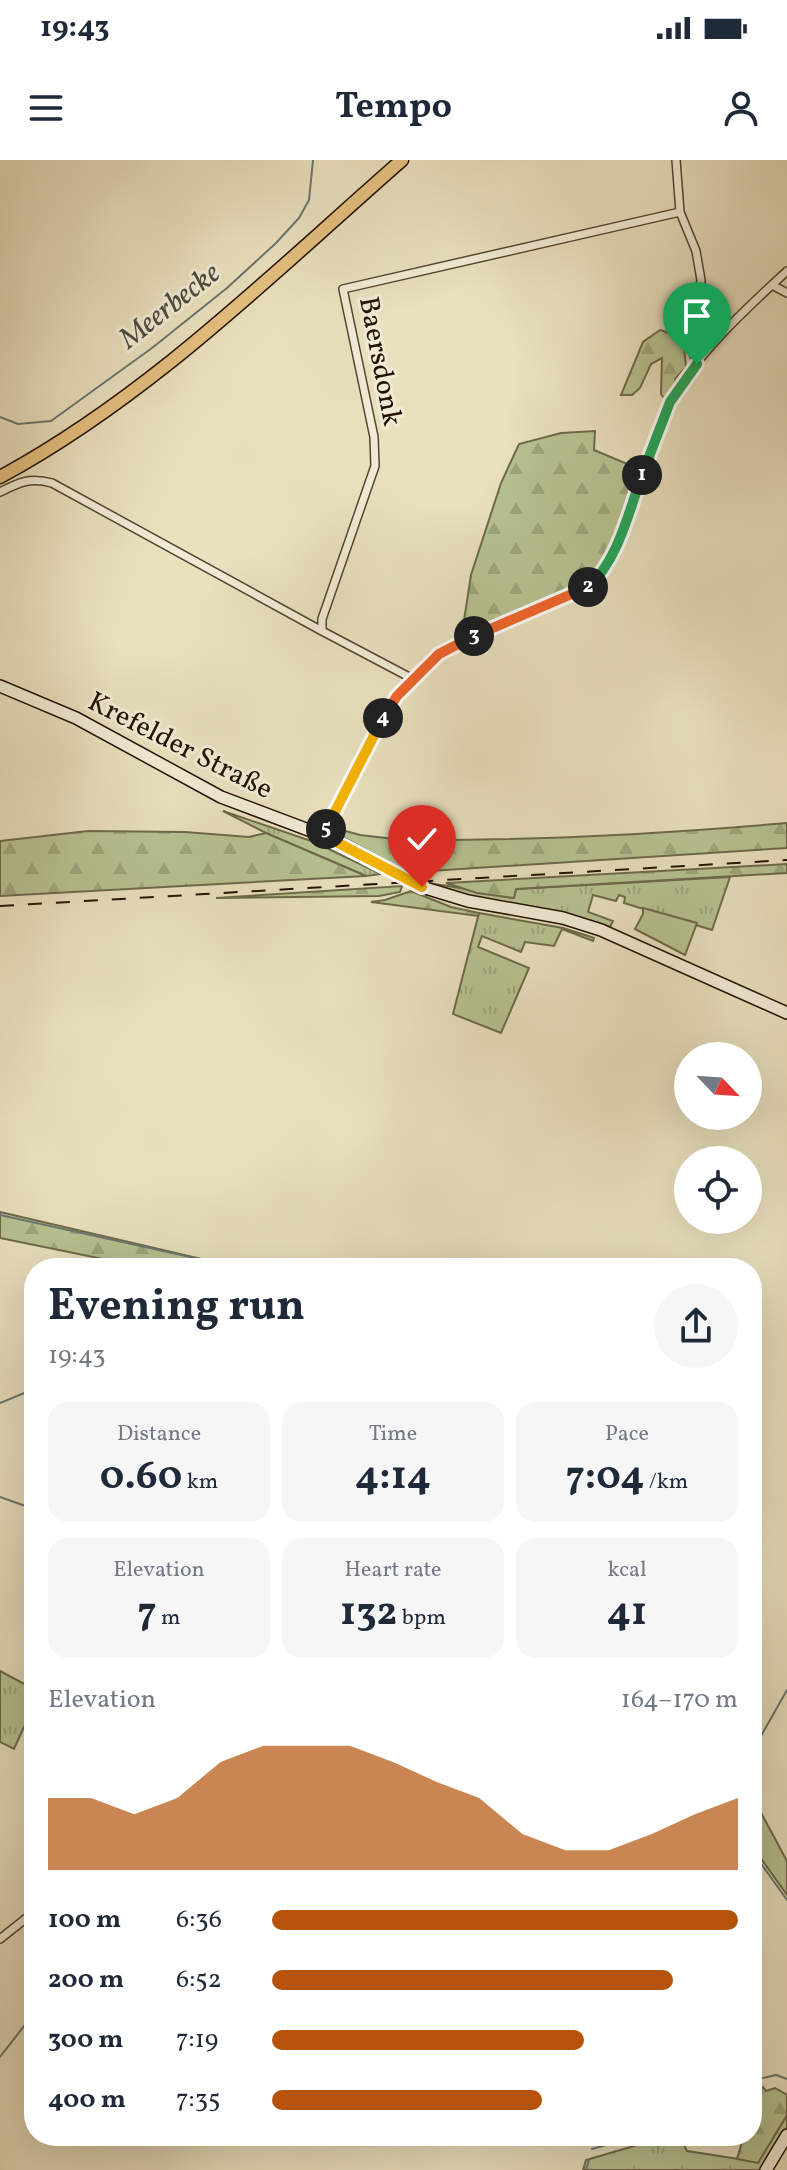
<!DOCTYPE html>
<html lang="en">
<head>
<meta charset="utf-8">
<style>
	:root { --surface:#fff; --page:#f6f6f7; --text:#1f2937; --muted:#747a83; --accent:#b45309 }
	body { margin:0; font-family:Vollkorn,serif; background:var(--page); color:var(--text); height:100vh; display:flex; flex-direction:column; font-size:30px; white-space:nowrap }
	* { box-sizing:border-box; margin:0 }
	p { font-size:26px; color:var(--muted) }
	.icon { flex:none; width:44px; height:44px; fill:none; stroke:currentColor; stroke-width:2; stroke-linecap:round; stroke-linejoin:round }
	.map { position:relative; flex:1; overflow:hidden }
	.details { position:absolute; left:24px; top:1098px; width:738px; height:888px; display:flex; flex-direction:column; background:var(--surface); border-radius:32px; box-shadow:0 8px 32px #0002 }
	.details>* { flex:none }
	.needle { width:52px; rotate:115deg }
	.fabs { position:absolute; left:674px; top:882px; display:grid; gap:16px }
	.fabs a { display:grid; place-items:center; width:88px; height:88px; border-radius:50%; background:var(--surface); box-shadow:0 8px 32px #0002; font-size:40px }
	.pin { position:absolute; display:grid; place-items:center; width:68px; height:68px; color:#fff; margin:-82px -34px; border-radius:50% 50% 50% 0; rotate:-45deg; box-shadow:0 0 8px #0007 }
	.pin .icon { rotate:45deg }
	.km { position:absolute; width:40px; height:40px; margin:-20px; border-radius:50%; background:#222; color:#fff; font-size:22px; line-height:40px; text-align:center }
	.round { display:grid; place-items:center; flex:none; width:84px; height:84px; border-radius:42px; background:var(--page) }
	.overview { display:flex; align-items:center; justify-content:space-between; height:136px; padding:0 24px }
	h1 { font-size:44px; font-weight:700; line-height:60px }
	.metrics { display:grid; grid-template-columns:repeat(3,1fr); gap:12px; height:136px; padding:8px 24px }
	.metrics div { display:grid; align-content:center; border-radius:20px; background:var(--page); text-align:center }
	.metrics b { font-size:40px; font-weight:700 }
	.metrics small { font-size:22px; font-weight:400 }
	.metrics p { font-size:22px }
	.chart { height:224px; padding:16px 24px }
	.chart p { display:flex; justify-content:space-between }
	.chart svg { width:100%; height:144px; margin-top:8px; fill:var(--accent); opacity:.7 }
	ul { padding:0 24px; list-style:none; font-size:26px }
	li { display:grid; grid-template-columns:128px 96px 1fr; align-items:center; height:60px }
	li i { height:20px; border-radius:10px; background:var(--accent) }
	.status { display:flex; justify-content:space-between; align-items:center; height:56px; padding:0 40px; background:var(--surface); direction:ltr }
	.status svg { height:22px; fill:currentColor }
	header { display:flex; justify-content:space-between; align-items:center; height:104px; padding:0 24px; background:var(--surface); font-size:36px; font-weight:700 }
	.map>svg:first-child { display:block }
</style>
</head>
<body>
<div class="status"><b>19:43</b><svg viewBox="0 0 49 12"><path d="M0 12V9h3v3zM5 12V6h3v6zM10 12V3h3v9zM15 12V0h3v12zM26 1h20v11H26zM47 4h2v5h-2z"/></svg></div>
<header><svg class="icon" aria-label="menu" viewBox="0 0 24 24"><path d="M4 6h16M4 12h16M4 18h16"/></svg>Tempo<svg class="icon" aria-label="person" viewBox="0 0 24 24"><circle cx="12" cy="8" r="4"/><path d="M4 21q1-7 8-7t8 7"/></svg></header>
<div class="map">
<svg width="787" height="2010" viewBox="0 0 787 2010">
	<defs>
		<pattern id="grass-tufts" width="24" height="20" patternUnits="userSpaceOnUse" patternTransform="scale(2)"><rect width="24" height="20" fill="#b7c291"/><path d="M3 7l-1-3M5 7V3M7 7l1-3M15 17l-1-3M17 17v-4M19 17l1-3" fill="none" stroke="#9da67b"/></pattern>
		<pattern id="forest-firs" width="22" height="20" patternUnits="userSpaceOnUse" patternTransform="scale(2)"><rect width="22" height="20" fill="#b7c291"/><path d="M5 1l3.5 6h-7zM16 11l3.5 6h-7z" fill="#9da67b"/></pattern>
	</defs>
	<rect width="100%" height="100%" fill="#e9e0be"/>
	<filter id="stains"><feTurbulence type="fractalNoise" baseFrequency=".0025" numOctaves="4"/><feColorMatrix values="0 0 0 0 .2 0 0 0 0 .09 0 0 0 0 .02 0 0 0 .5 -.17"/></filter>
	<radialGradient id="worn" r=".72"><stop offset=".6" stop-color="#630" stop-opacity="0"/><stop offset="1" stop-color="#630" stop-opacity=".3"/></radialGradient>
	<!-- grass -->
	<path fill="url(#grass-tufts)" stroke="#6d6a4a" stroke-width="2" d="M223,651L314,682L381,714L366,716L266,673Z
		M335,668L360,675L403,680L393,691L405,707L415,712L408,713L342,677Z
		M730,717L712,770L624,743L625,737L619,735L616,741L593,735L588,752L613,761L610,767C552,745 489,747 432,724C457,726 486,734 514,738L516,729Z
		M479,753L563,768L594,778L593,781L562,769L554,786L525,782L521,792L482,776L478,787L529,808L501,873L453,854Z
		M0,1511L34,1529V1545L14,1589L0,1582Z
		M787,1955V1967L761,2010H583L586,2000L668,1976H679L687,1991L758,2002Z"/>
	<!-- forest -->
	<path fill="url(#forest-firs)" stroke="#6d6a4a" stroke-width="2" d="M660,170L683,177L686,207L675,219L677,228L667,243L661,234L662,198L651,204L640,228L632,235H621L643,182Z
		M595,271L594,290L644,311L609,398L585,429L461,480L471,415L501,323L519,284L561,273Z
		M787,663V688L415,712L405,707L393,694L396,685L403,680C531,681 660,674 787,663Z
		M88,671L185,672L249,677L266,673L366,716L0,736V681Z
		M787,704V713L516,729L514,738L477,733L446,723Z
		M402,726L400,732L379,736L216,738Z
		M411,731L451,747L479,753L478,756L371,742L385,740Z
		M0,1052L240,1108H147L0,1078Z
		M763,1927L766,1931L775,1928L787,1935V1955L758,2003L737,1999L744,1976H752V1936Z"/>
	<!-- garden -->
	<path fill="#b7c291" stroke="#6d6a4a" stroke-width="2" d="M643,748L697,763L685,795L635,769L643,754Z
		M752,1636L787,1701V1735L752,1686Z"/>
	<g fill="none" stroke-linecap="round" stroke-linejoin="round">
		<!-- stream -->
		<path stroke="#6a7770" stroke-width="2" d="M0,257L18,264L51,261L152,188L227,128L276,83L299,58L309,40L313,0
			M0,1055L240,1108
			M0,1243L34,1229
			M0,1337L34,1349
			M752,1592L787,1530
			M752,1691L787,1740
			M0,1897L34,1853
			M763,1918L776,1915L787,1919
			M752,1924L757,1922
			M592,1989L638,1976
			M586,2010L589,2000"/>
		<!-- minor casing -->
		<g stroke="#544631" stroke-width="10">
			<path id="minor" d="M676,0L680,52L696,91L701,120L698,143L688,178L697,204
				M772,125L787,133
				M0,332C20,322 30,317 52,323L322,471
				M413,519L322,471V459L375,306L374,277L343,129L680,52
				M323,675L389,549L397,536L439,494L585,430C631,390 641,297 670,243C695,195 747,148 787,111
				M0,1779L34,1752"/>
		</g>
		<!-- secondary casing -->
		<g stroke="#231202" stroke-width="14">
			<path id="secondary" d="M0,526L76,558L221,637L335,680L422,727L468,741L563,758L601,770L787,853
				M766,2010L787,1975"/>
		</g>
		<!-- primary casing -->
		<g stroke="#231202" stroke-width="15">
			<path id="primary" d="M0,317C150,236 274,112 402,0"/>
		</g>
		<!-- minor -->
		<use href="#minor" stroke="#f1ebd5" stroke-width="7"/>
		<!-- secondary -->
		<use href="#secondary" stroke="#f1ebd5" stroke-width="11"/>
		<!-- primary -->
		<use href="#primary" stroke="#e4c07f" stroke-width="12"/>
		<!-- rail -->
		<path stroke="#231202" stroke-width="2" stroke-dasharray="14 14" stroke-linecap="butt" d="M0,746L787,700"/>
	</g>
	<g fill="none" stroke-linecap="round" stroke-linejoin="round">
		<!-- split-1 casing -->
		<g stroke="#fff" stroke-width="16">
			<path id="split-1" d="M642,315L670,242L697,204"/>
		</g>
		<!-- split-2 casing -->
		<g stroke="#fff" stroke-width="16">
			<path id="split-2" d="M588,427C618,401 629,351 642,315"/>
		</g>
		<!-- split-3 casing -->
		<g stroke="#fff" stroke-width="16">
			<path id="split-3" d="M474,476L588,427"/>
		</g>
		<!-- split-4 casing -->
		<g stroke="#fff" stroke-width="16">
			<path id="split-4" d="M383,558L397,536L439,494L474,476"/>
		</g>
		<!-- split-5 casing -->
		<g stroke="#fff" stroke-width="16">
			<path id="split-5" d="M326,669L383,558"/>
		</g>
		<!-- split-6 casing -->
		<g stroke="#fff" stroke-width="16">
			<path id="split-6" d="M326,669L323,675L422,727"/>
		</g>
		<!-- split-1 -->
		<use href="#split-1" stroke="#22a559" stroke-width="10"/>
		<!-- split-2 -->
		<use href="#split-2" stroke="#22a559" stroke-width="10"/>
		<!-- split-3 -->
		<use href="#split-3" stroke="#f0652b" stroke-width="10"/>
		<!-- split-4 -->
		<use href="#split-4" stroke="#f0652b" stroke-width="10"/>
		<!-- split-5 -->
		<use href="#split-5" stroke="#f5b400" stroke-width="10"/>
		<!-- split-6 -->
		<use href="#split-6" stroke="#f5b400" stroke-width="10"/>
	</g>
	<g text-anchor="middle" stroke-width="6" stroke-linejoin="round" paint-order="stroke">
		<!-- street labels -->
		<g font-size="28" fill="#231202" stroke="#f1ebd5">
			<text transform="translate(382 201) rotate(79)" y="10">Baersdonk</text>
			<text transform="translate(181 584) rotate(27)" y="10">Krefelder Straße</text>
		</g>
		<!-- water labels -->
		<g font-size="30" font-style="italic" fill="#4d4d42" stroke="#f1ebd5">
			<text transform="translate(169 145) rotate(-38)" y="10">Meerbecke</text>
		</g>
	</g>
	<rect width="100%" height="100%" filter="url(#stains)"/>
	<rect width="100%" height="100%" fill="url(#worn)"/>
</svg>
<div class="fabs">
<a><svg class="needle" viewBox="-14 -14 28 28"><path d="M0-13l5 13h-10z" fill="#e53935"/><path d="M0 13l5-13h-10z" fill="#747a83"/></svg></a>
<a><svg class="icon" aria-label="locate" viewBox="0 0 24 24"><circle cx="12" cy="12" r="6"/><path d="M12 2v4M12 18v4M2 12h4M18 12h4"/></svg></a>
</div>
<div class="pin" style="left:697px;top:204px;background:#1e9e55"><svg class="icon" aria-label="arrive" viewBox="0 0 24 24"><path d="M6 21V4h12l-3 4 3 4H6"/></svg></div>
<div class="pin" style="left:422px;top:727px;background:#d93025"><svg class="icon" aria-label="check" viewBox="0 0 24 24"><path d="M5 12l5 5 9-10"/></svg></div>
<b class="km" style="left:642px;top:315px">1</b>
<b class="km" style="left:588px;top:427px">2</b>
<b class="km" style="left:474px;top:476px">3</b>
<b class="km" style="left:383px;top:558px">4</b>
<b class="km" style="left:326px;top:669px">5</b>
<section class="details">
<div class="overview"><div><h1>Evening run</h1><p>19:43</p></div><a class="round"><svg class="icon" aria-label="share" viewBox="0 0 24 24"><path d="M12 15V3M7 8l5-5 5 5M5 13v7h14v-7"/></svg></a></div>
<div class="metrics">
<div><p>Distance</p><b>0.60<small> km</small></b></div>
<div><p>Time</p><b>4:14</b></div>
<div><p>Pace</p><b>7:04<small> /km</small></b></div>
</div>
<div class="metrics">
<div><p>Elevation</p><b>7<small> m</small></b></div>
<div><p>Heart rate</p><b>132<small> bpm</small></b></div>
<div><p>kcal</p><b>41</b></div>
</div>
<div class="chart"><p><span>Elevation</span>164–170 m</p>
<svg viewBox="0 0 160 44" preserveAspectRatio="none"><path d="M0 44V22L10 22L20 27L30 22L40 11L50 6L60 6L70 6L80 11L90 17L100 22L110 33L120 38L130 38L140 33L150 27L160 22V44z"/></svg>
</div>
<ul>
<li><b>100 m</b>6:36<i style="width:100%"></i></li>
<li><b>200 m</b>6:52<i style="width:86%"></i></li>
<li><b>300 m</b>7:19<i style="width:67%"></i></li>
<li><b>400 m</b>7:35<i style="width:58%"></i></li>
</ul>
</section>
</div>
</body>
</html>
